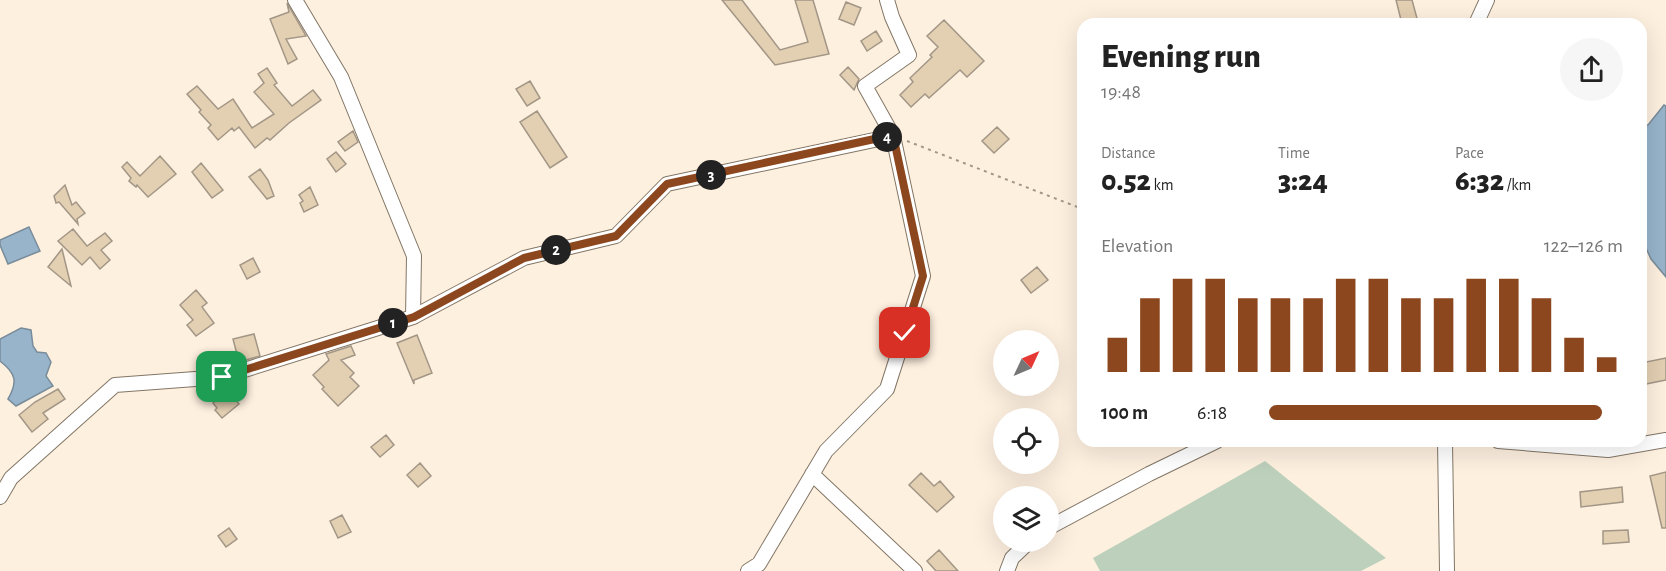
<!DOCTYPE html>
<html lang="en">
<head>
<meta charset="utf-8">
<style>
	:root { --surface:#fff; --page:#f6f6f6; --text:#222; --muted:#767676; --accent:#8d471e }
	body { margin:0; font-family:"Alegreya Sans",sans-serif; background:var(--page); color:var(--text); height:100vh; display:flex; flex-direction:column; font-size:22px; white-space:nowrap }
	* { box-sizing:border-box; margin:0 }
	p { font-size:20px; color:var(--muted) }
	.icon { flex:none; width:33px; height:33px; fill:none; stroke:currentColor; stroke-width:2; stroke-linecap:round; stroke-linejoin:round }
	.map { position:relative; flex:1; overflow:hidden }
	.details { position:absolute; left:1077px; top:18px; width:570px; height:429px; display:flex; flex-direction:column; background:var(--surface); border-radius:18px; box-shadow:0 6px 24px #0002 }
	.details>* { flex:none }
	.needle { width:39px; rotate:46deg }
	.buttons { position:absolute; left:993px; top:330px; display:grid; gap:12px }
	.buttons a { display:grid; place-items:center; width:66px; height:66px; border-radius:50%; background:var(--surface); box-shadow:0 6px 24px #0002; font-size:30px }
	.pin { position:absolute; display:grid; place-items:center; width:51px; height:51px; color:#fff; margin:-26px; border-radius:12px; box-shadow:0 3px 9px #0006 }
	.km { position:absolute; width:30px; height:30px; margin:-15px; border-radius:50%; background:#222; color:#fff; font-size:16px; line-height:30px; text-align:center }
	.round { display:grid; place-items:center; flex:none; width:63px; height:63px; border-radius:32px; background:var(--page) }
	.overview { display:flex; align-items:center; justify-content:space-between; height:102px; padding:0 24px }
	h1 { font-size:33px; font-weight:800; line-height:45px }
	.stats { display:grid; grid-template-columns:repeat(3,1fr); gap:9px; height:102px; padding:6px 24px }
	.stats div { display:grid; align-content:center }
	.stats b { font-size:30px; font-weight:800 }
	.stats small { font-size:16px; font-weight:400 }
	.stats p { font-size:16px }
	.chart { height:168px; padding:12px 24px }
	.chart p { display:flex; justify-content:space-between }
	.chart svg { width:100%; height:108px; margin-top:6px; stroke:var(--accent); stroke-width:6 }
	ul { padding:0 24px; list-style:none; font-size:20px }
	li { display:grid; grid-template-columns:96px 72px 1fr; align-items:center; height:45px }
	li i { height:15px; border-radius:8px; background:var(--accent) }
	.map>svg:first-child { display:block }
</style>
</head>
<body>
<div class="map">
<svg width="1666" height="571" viewBox="0 0 1666 571">
	<rect width="100%" height="100%" fill="#fef0df"/>
	<!-- green -->
	<path fill="#bdd0bc" d="M1265,461L1386,558L1361,571H1100L1093,558Z"/>
	<!-- water -->
	<path fill="#97b4cb" stroke="#798c9a" stroke-width="1.5" d="M1664,105L1666,106V277L1651,259L1641,237V125H1648Z
		M29,227L40,251L8,264L0,245V240Z
		M21,328L31,330L33,346L37,352L46,353L51,362L46,376L53,386L16,406L8,399C18,382 16,373 0,361V339Z"/>
	<!-- building -->
	<path fill="#e3cfb2" stroke="#a29686" stroke-width="1.5" d="M722,0H742L780,50L808,42L795,0H813L829,54L775,65Z
		M1396,0H1412L1418,22L1402,24Z
		M846,2L861,8L854,25L839,19Z
		M287,3L306,36L286,39L297,59L288,64L270,19L289,12Z
		M944,20L984,61L967,77L960,70L929,98L925,94L911,107L900,95L913,82L910,78L932,57L930,55L938,47L927,36Z
		M876,31L882,41L867,51L861,41Z
		M848,67L859,79L854,90L840,75Z
		M267,68L277,83L274,85L292,106L313,90L321,100L289,123L270,140L267,138L255,148L239,127L234,131L232,128L218,140L208,128L211,125L199,112L201,110L187,94L197,86L218,109L233,99L252,128L274,114L254,92L264,83L258,74Z
		M530,81L540,98L527,106L516,89Z
		M537,111L567,157L550,168L520,122Z
		M997,127L1009,139L994,153L982,141Z
		M353,131L358,142L345,151L338,142Z
		M336,152L346,164L336,172L327,159Z
		M160,156L176,174L148,197L137,185L136,187L129,181L131,178L122,167L127,162L140,176Z
		M201,163L223,190L212,198L192,172Z
		M260,169L268,180L274,196L267,199L249,177Z
		M65,185L72,205L76,202L85,213L77,219L78,224L59,202L56,203L54,196Z
		M310,187L318,205L304,212L300,203L303,201L299,195Z
		M73,229L87,246L105,233L112,241L101,250L110,260L100,269L90,257L82,265L58,241Z
		M62,249L71,286L48,267Z
		M253,258L260,272L247,279L240,265Z
		M1037,267L1048,280L1031,293L1021,280Z
		M196,290L207,303L202,307L214,323L196,336L187,325L193,320L180,305Z
		M254,334L260,356L239,362L233,339Z
		M417,335L432,373L414,380V384L397,343Z
		M351,346L355,355L341,360L354,373L350,377L359,386L338,406L322,389L324,387L313,375L329,360L326,354Z
		M1666,358V380L1641,385V363Z
		M58,389L65,399L43,413L48,419L32,432L19,415L35,402Z
		M228,391L239,404L222,418L215,410L217,408L213,403Z
		M386,435L394,445L380,457L371,447Z
		M420,463L431,476L418,487L407,475Z
		M1666,472V528H1662L1650,476Z
		M921,473L934,486L940,481L954,497L937,512L909,485Z
		M1622,487L1623,502L1581,507L1580,492Z
		M342,515L351,532L338,538L330,521Z
		M229,528L237,539L226,547L218,536Z
		M1628,530L1629,542L1603,544V531Z
		M939,550L958,571H936L927,561Z"/>
	<g fill="none" stroke-linecap="round" stroke-linejoin="round">
		<!-- street casing -->
		<g stroke="#827666" stroke-width="16">
			<path id="street" d="M1476,24L1487,0
				M413,317L524,258L616,236L667,184L893,136L865,86L909,55L892,17L887,0
				M1445,441L1447,571
				M1498,441L1608,450L1666,440
				M812,474L915,571
				M0,497L11,478L115,385L222,377L413,317L414,256L341,77L295,0
				M1048,528L1149,474L1217,441
				M748,571L759,564L826,451L887,389L923,276L893,136
				M1007,571L1012,558L1029,542"/>
		</g>
		<!-- path -->
		<path stroke="#a1978a" stroke-width="2" stroke-dasharray="3 4.5" stroke-linecap="butt" d="M907,141L1080,208L1083,213"/>
		<!-- street -->
		<use href="#street" stroke="#fff" stroke-width="14"/>
	</g>
	<g fill="none" stroke-linecap="round" stroke-linejoin="round">
		<!-- route casing -->
		<g stroke="#fff" stroke-width="12">
			<path id="route" d="M222,377L414,317L524,258L616,236L667,184L893,135L923,276L905,333"/>
		</g>
		<!-- route -->
		<use href="#route" stroke="#8d471e" stroke-width="8"/>
	</g>
</svg>
<div class="buttons">
<a><svg class="needle" viewBox="-14 -14 28 28"><path d="M0-13l5 13h-10z" fill="#e53935"/><path d="M0 13l5-13h-10z" fill="#767676"/></svg></a>
<a><svg class="icon" aria-label="locate" viewBox="0 0 24 24"><circle cx="12" cy="12" r="6"/><path d="M12 2v4M12 18v4M2 12h4M18 12h4"/></svg></a>
<a><svg class="icon" aria-label="layers" viewBox="0 0 24 24"><path d="M12 4l9 5-9 5-9-5zM3 14l9 5 9-5"/></svg></a>
</div>
<div class="pin" style="left:222px;top:377px;background:#1e9e55"><svg class="icon" aria-label="arrive" viewBox="0 0 24 24"><path d="M6 21V4h12l-3 4 3 4H6"/></svg></div>
<div class="pin" style="left:905px;top:333px;background:#d93025"><svg class="icon" aria-label="check" viewBox="0 0 24 24"><path d="M5 12l5 5 9-10"/></svg></div>
<b class="km" style="left:393px;top:323px">1</b>
<b class="km" style="left:556px;top:250px">2</b>
<b class="km" style="left:711px;top:175px">3</b>
<b class="km" style="left:887px;top:137px">4</b>
<section class="details">
<div class="overview"><div><h1>Evening run</h1><p>19:48</p></div><a class="round"><svg class="icon" aria-label="share" viewBox="0 0 24 24"><path d="M12 15V3M7 8l5-5 5 5M5 13v7h14v-7"/></svg></a></div>
<div class="stats">
<div><p>Distance</p><b>0.52<small> km</small></b></div>
<div><p>Time</p><b>3:24</b></div>
<div><p>Pace</p><b>6:32<small> /km</small></b></div>
</div>
<div class="chart"><p><span>Elevation</span>122–126 m</p>
<svg viewBox="0 0 160 44" preserveAspectRatio="none"><path d="M5 44V30M15 44V14M25 44V6M35 44V6M45 44V14M55 44V14M65 44V14M75 44V6M85 44V6M95 44V14M105 44V14M115 44V6M125 44V6M135 44V14M145 44V30M155 44V38"/></svg>
</div>
<ul>
<li><b>100 m</b>6:18<i style="width:94%"></i></li>
</ul>
</section>
</div>
</body>
</html>
